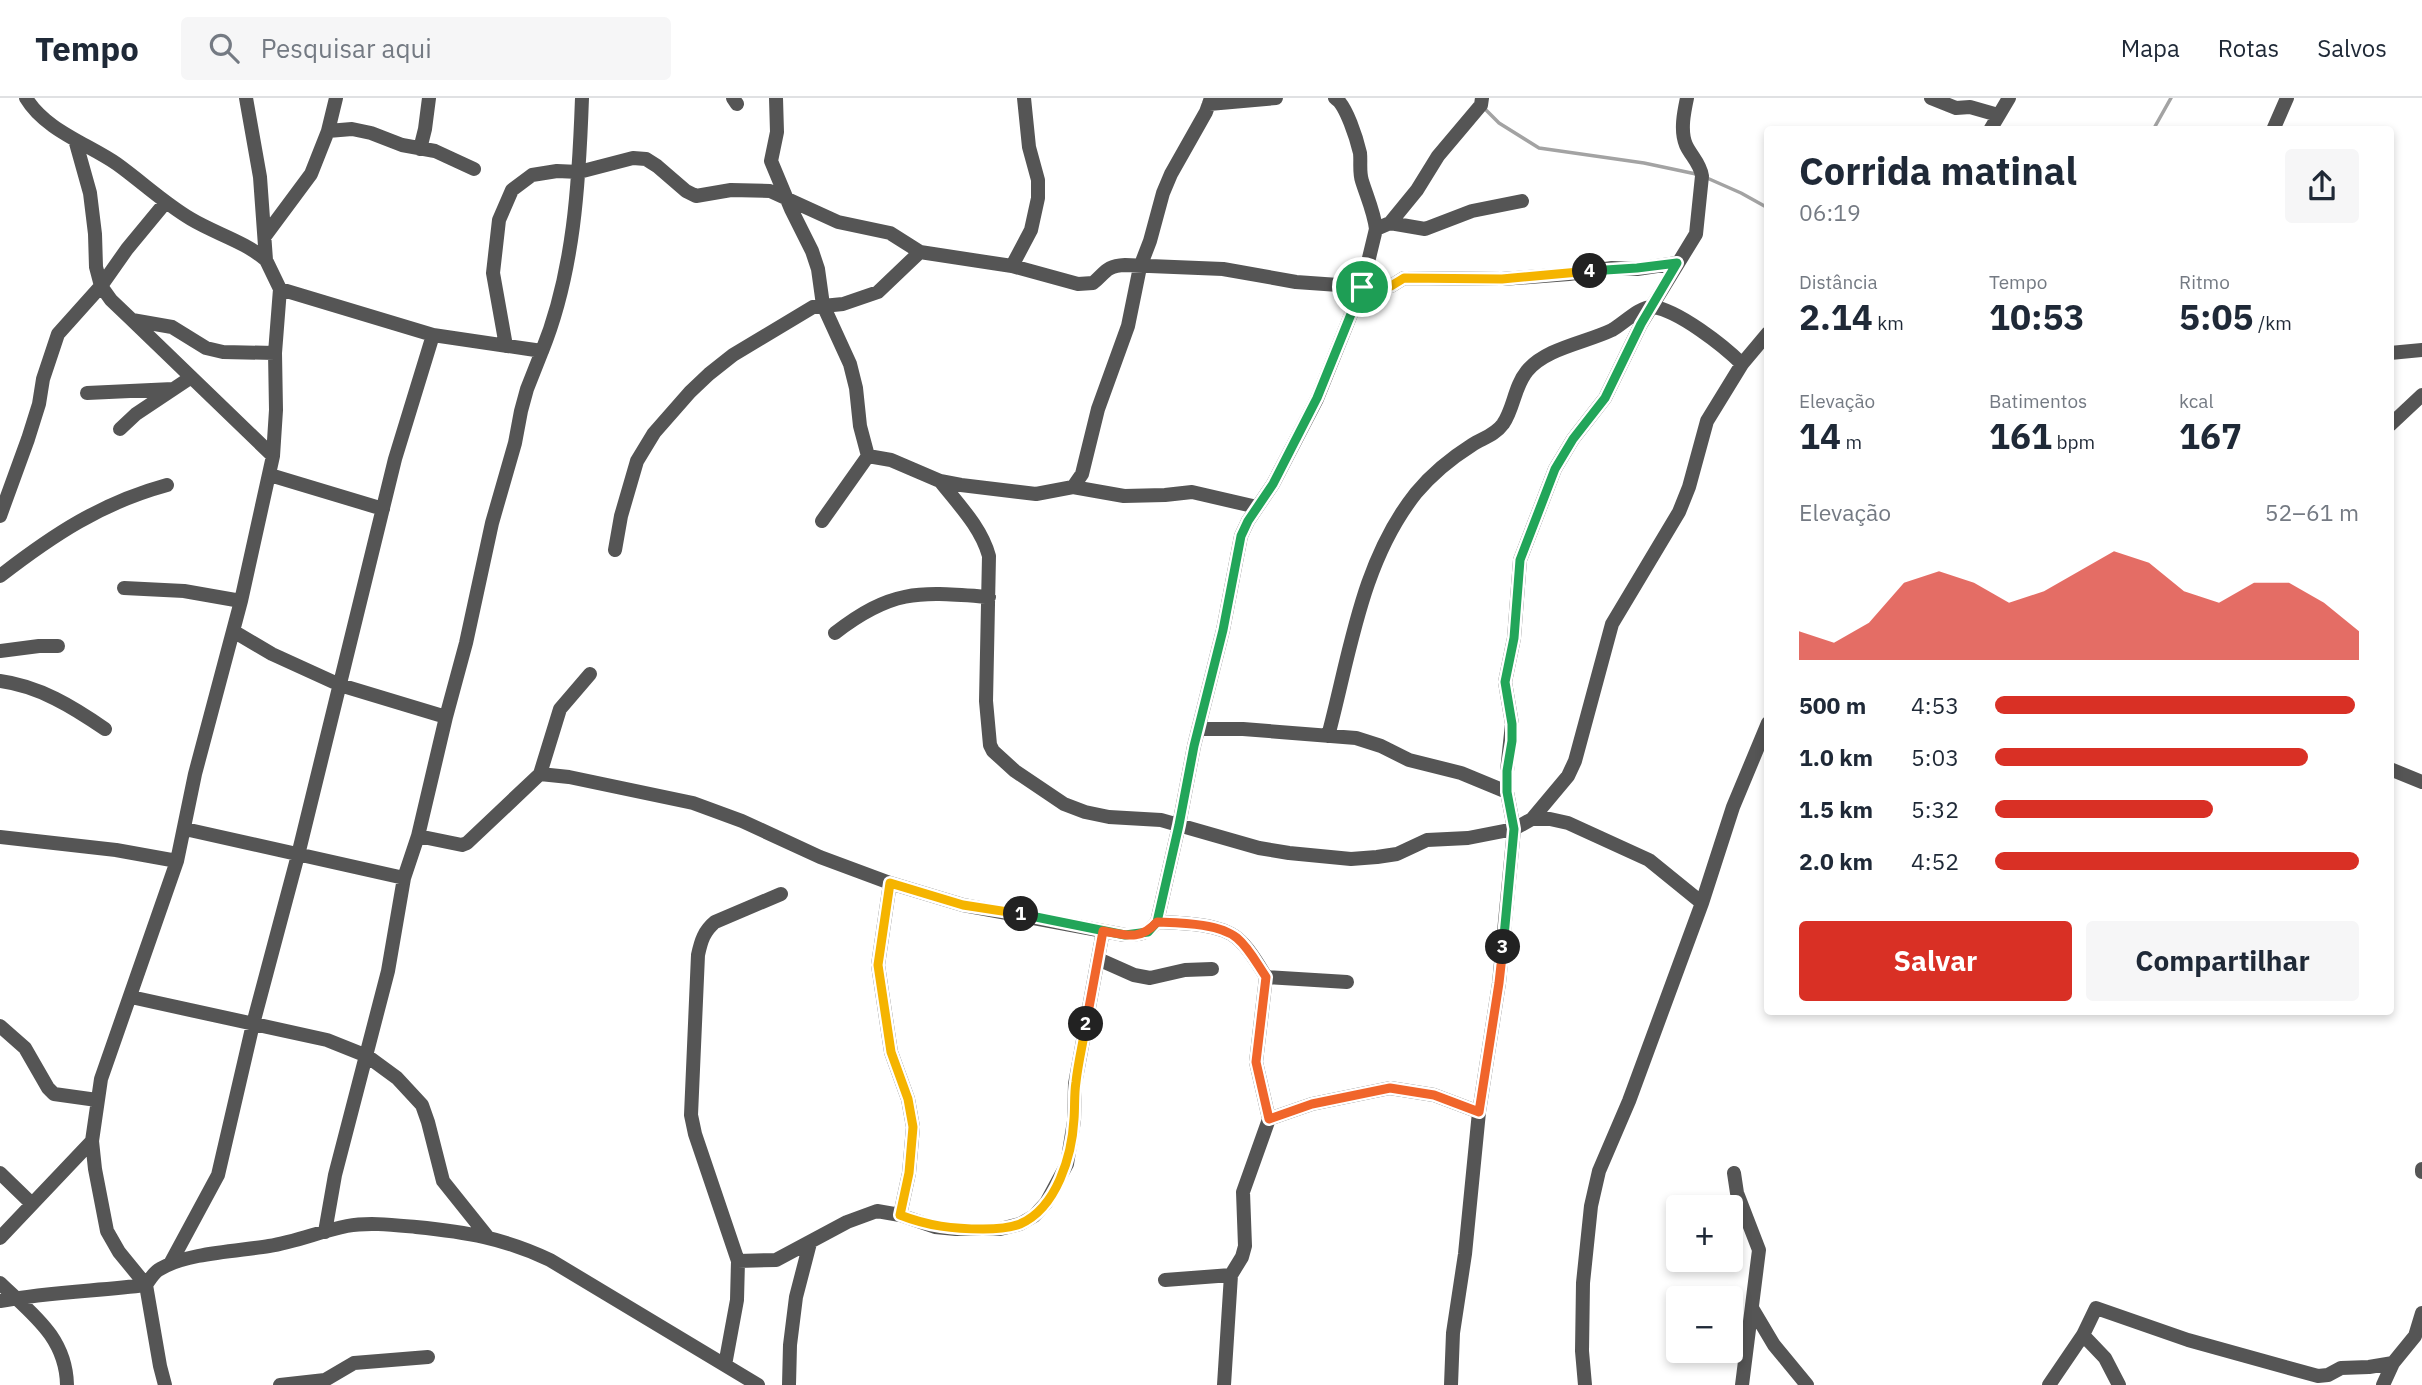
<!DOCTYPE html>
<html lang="pt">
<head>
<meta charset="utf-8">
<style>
	:root { --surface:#fff; --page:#f6f6f7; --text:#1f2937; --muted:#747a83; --line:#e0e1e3; --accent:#d93025 }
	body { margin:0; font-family:"IBM Plex Sans",sans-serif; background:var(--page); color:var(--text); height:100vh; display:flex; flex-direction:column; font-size:26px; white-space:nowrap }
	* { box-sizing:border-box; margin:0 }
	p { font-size:23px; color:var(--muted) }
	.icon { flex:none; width:38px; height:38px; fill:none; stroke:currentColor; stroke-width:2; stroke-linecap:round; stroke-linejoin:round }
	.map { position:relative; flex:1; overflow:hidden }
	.sheet { position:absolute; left:1764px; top:28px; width:630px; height:889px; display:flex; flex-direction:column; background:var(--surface); border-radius:7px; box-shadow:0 4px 10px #0003 }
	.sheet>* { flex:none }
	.tools { position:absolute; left:1666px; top:1097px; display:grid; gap:14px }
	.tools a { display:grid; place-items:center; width:77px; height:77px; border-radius:7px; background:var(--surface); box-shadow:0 4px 10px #0003; font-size:35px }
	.pin { position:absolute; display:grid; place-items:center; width:60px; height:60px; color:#fff; margin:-30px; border:4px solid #fff; border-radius:50%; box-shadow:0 2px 7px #0007 }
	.km { position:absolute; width:35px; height:35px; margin:-18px; border-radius:50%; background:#222; color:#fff; font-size:19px; line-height:35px; text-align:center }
	.round { display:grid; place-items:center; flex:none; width:74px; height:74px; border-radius:7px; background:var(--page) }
	.headline { display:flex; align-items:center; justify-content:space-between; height:119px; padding:0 35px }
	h1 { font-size:38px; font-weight:700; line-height:52px }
	.stats { display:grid; grid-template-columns:repeat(3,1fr); gap:10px; height:119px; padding:7px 35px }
	.stats div { display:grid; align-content:center }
	.stats b { font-size:35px; font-weight:700 }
	.stats small { font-size:19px; font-weight:400 }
	.stats p { font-size:19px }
	.chart { height:196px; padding:14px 35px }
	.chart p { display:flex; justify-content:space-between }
	.chart svg { width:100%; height:126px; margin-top:7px; fill:var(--accent); opacity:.7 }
	.button { display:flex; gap:14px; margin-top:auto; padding:14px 35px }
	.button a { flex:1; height:80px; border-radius:7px; background:var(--accent); color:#fff; font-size:28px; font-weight:700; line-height:80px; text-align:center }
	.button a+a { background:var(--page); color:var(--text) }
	ul { padding:0 35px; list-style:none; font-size:23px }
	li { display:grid; grid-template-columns:112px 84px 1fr; align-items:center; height:52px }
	li i { height:18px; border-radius:9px; background:var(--accent) }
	header { display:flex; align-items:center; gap:42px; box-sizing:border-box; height:98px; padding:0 35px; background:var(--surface); border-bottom:2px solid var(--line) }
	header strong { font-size:33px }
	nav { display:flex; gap:38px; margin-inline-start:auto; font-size:24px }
	.search { width:490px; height:63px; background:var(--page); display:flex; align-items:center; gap:18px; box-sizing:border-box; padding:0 24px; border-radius:7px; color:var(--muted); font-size:26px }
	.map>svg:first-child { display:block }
</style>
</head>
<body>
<header>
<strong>Tempo</strong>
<div class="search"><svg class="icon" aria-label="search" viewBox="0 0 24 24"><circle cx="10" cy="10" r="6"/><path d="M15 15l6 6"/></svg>Pesquisar aqui</div>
<nav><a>Mapa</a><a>Rotas</a><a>Salvos</a></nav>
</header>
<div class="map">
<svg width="2422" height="1287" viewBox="0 0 2422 1287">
	<rect width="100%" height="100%" fill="#fff"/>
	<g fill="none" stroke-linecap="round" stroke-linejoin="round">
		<!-- stream -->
		<path stroke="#a3a3a3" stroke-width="3.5" d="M1485,11L1499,25L1539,50L1644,65L1696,76
			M2153,32L2171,0
			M1707,80L1741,95L1768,110"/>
		<!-- minor -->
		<path stroke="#555" stroke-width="14" d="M26,0C45,32 88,46 117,66C142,84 164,105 191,121C216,136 244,143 266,162
			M733,0L737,6
			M776,0L777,34L771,63L791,111L812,153L818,171L823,207L850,266L856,290L860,328L868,358L891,362L940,383L961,387L1036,396L1073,389L1082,376L1098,311L1128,228L1140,169L1150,143L1163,95L1171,76L1206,14L1211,0
			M1335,0C1346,6 1357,42 1360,55C1361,64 1359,74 1362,83C1367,99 1374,114 1376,131
			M1931,0L1956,10L1970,9L1998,17
			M1209,6L1276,0
			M1990,32L2009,0
			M2273,32L2287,0
			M328,33L336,0
			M76,45L90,95L95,136L96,169L101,188L111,202L132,222L172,229L206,250L223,254L275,255
			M420,51L425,31L429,0
			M1390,125L1417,92L1438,58L1481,7L1482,0
			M265,138L311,76L328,33L352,31L371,35L402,47L435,53L474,71
			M1012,168L1031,132L1038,100V82L1029,49L1024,0
			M280,191L433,237L542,253C574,174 579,85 582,0
			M132,222L273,358
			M506,248L493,175L499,122L512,92L532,77L557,73L579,74L633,60L646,61L657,68L686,93L696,98L731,92L770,93L838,124L890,135L920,154L1012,168L1078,186L1093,185C1106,174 1106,168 1125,167L1223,171L1296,184L1381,190L1391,188L1404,180L1502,181L1569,176L1612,170L1637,171L1677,165
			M2390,255L2422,252
			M87,295L173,291
			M2390,327L2422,297
			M120,331L136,316L190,280
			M270,377L383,411
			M940,383C958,406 981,429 989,458L986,603L990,647L993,653L1015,673L1064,706L1085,714L1109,719L1161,722L1259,750L1289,755L1351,761L1377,759L1397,756L1427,742L1468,740L1514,731L1532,721H1550L1568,725L1649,762L1702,805
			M1073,389L1124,398L1165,397L1192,394L1257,409
			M0,418L28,341L39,306L43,281L58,236L101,188L127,151L165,105
			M822,423L868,358
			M615,452L621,418L637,363L654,335L690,294L709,276L733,257L813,209L843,206L878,194L920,154
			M0,478C53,437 101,405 167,387
			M124,490L184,493L241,503
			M233,533L272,556L340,587L446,619
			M835,535C893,490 920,494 989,499
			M0,553L39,548H58
			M0,583C39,588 73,609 105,631
			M1199,631H1243L1356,640L1381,648L1409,662L1461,675L1507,694
			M1328,638C1350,556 1361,464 1416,395C1431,377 1453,359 1472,347C1483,340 1495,337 1503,326C1514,310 1514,289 1527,273C1546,250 1585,245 1612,232C1623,226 1640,208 1653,209C1678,212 1724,248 1742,266
			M2390,671L2422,684
			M540,676L560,611L590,576
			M1532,721L1568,678L1575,663L1612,526L1679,414L1689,389L1707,323L1742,266L1768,235
			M185,731L404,780
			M418,738L462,747L467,745L540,676L569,679L693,705L742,723L820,759L890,785L963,807L1125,837C1140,837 1147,836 1157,824C1179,825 1219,825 1237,840C1249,850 1258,866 1266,879L1256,964L1269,1021L1243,1094L1245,1148L1242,1159L1231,1177L1165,1182
			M0,739L116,752L177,763
			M890,785L878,867L891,954L908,1001L913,1029L909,1075L900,1117
			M1157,824L1179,727L1194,648L1223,532L1241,438L1248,423L1273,386L1317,301L1362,189L1376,131L1390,125L1425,131L1472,113L1522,103
			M1098,861L1134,877L1150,880L1185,872L1212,871
			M1266,879L1347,884
			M131,899L327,942L367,958L397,980L422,1007L428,1024L443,1083L487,1138
			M0,928L25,950L48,990L54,996L97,1002
			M1269,1021L1312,1006L1390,990L1434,997L1479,1014
			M2422,1071V1074
			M0,1075L32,1106
			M1734,1075L1737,1095L1759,1152L1742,1287
			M325,1134L335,1077L388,873L404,780L418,738L446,619L466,545L492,425L515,345L521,313L527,291L542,253
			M0,1140L92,1043
			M738,1163L695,1036L691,1017L698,857C701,843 704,833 715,824L781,796
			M170,1166L218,1077L253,926L298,757L395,361L433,237
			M0,1185C32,1216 66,1239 67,1287
			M0,1203C48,1194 97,1193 146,1187C150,1181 154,1174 160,1171C186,1155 239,1153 269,1148C296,1144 321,1133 347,1128C369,1124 394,1127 416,1129C466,1134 504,1140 550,1162L758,1287
			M1752,1210L1774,1247L1807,1287
			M2083,1237L2105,1260L2119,1287
			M725,1267L737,1202L738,1163L776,1162L847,1124L877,1113L900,1117L935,1129L956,1131H1000L1020,1126L1034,1118L1046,1105L1067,1066L1074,1023L1075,986L1103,833
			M165,1287L160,1268L146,1187L119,1154L107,1133L95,1071L92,1043L101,981L177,763L195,676L241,503L273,358L276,312L275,255L280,191L266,162L260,79L246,0
			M280,1287L325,1282L354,1265L428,1259
			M789,1287L790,1247L796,1199L810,1145
			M1224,1287L1231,1177
			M1451,1287L1453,1235L1465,1156L1479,1014L1499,885L1514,731L1507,694V673L1512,626L1505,584L1514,540L1520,462L1555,371L1573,341L1605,300L1641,226L1696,136L1702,78C1700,65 1691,58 1686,47C1680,33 1684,14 1687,0
			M1585,1287L1582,1253L1583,1185L1591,1108L1599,1073L1629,1003L1702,805L1733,709L1768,625
			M2049,1287L2083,1237L2096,1210L2188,1242L2318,1278L2328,1277L2341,1270L2369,1269L2393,1265
			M2383,1287L2393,1265L2415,1238L2422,1215"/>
	</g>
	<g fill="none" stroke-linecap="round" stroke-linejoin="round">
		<!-- split-1 casing -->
		<g stroke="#fff" stroke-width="14">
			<path id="split-1" d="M1021,816L1125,837L1148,834L1157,824L1179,727L1194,648L1223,532L1241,438L1248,423L1273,386L1317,300L1362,189"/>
		</g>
		<!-- split-2 casing -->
		<g stroke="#fff" stroke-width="14">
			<path id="split-2" d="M1021,816L963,807L890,785L878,867L891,954L908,1001L913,1029L909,1075L900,1117C928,1128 953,1131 983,1131C996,1131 1009,1130 1020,1126C1057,1110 1072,1057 1074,1021C1075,1009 1074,996 1076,984C1078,965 1083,945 1086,926"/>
		</g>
		<!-- split-3 casing -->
		<g stroke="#fff" stroke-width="14">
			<path id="split-3" d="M1086,926L1103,833C1126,837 1140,843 1157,824C1179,825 1219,825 1237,840C1249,850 1257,866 1266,879L1256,964L1269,1021L1312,1006L1390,990L1434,997L1479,1014L1499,885L1503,849"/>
		</g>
		<!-- split-4 casing -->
		<g stroke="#fff" stroke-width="14">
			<path id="split-4" d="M1503,849L1514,731L1507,694V673L1512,643V626L1505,584L1514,540L1520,462L1555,371L1573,341L1605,300L1641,226L1677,165L1637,170L1590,173"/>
		</g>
		<!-- split-5 casing -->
		<g stroke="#fff" stroke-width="14">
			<path id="split-5" d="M1362,189L1391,188L1404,180L1502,181L1590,173"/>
		</g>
		<!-- split-1 -->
		<use href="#split-1" stroke="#22a559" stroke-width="9"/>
		<!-- split-2 -->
		<use href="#split-2" stroke="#f5b400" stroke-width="9"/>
		<!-- split-3 -->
		<use href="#split-3" stroke="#f0652b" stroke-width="9"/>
		<!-- split-4 -->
		<use href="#split-4" stroke="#22a559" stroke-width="9"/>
		<!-- split-5 -->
		<use href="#split-5" stroke="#f5b400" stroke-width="9"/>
	</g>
</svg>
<div class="tools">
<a>+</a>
<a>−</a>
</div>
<div class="pin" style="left:1362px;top:189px;background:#1e9e55"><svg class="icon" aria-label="arrive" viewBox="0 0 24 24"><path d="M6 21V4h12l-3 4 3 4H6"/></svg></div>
<b class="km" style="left:1021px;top:816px">1</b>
<b class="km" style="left:1086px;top:926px">2</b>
<b class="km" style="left:1503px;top:849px">3</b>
<b class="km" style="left:1590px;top:173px">4</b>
<section class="sheet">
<div class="headline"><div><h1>Corrida matinal</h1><p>06:19</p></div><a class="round"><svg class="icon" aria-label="share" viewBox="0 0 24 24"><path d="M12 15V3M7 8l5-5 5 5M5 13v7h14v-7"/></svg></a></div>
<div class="stats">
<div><p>Distância</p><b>2.14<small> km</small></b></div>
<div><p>Tempo</p><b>10:53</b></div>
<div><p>Ritmo</p><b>5:05<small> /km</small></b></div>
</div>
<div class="stats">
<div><p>Elevação</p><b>14<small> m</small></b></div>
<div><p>Batimentos</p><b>161<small> bpm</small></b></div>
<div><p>kcal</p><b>167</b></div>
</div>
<div class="chart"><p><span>Elevação</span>52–61 m</p>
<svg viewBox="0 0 160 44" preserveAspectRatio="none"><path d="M0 44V34L10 38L20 31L30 17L40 13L50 17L60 24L70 20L80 13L90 6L100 10L110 20L120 24L130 17L140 17L150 24L160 34V44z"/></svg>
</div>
<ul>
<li><b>500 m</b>4:53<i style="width:99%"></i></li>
<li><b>1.0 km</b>5:03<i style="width:86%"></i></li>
<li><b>1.5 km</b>5:32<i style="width:60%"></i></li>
<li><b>2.0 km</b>4:52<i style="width:100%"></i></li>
</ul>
<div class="button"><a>Salvar</a><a>Compartilhar</a></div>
</section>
</div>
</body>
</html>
